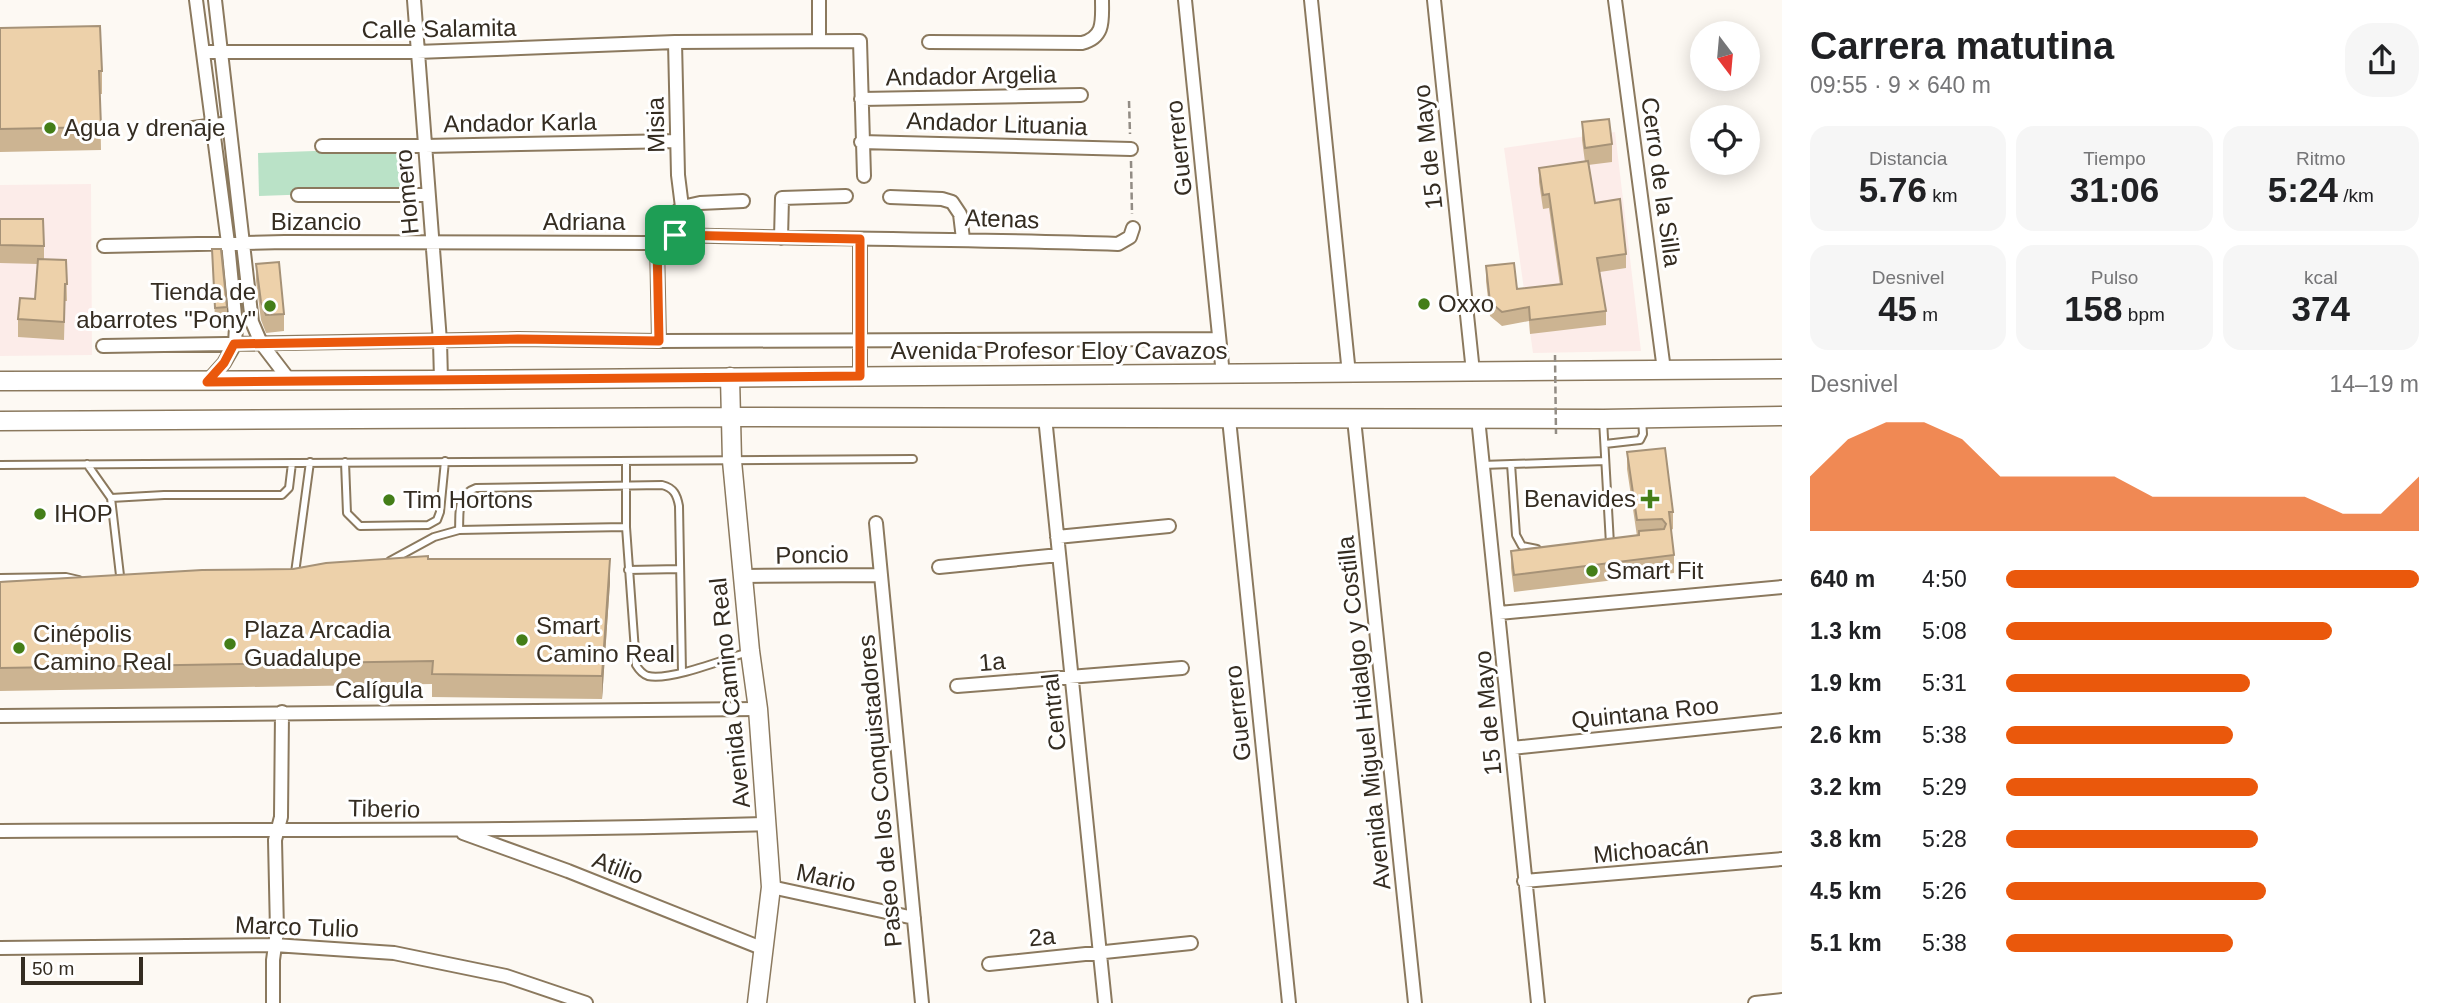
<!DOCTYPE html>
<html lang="es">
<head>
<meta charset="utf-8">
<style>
	:root { --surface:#fff; --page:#f6f6f6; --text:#202124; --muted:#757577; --accent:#ea580c }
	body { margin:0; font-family:Helvetica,sans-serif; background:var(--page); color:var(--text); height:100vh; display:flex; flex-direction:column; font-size:26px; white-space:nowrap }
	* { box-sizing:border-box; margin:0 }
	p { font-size:23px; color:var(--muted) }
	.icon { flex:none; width:38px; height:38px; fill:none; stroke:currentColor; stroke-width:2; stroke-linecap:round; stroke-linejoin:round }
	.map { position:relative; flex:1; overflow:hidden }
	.drawer { display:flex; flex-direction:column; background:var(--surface); width:665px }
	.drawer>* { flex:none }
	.needle { width:46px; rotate:164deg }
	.fabs { position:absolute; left:1690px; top:21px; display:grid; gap:14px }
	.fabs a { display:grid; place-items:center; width:70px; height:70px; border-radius:50%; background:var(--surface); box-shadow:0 4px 18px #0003; font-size:35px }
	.scale { position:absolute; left:21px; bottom:18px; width:122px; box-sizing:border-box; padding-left:7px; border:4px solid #342c21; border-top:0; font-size:19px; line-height:24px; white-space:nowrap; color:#342c21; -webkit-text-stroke:5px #fff; paint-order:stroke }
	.pin { position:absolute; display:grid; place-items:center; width:60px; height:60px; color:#fff; margin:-30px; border-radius:14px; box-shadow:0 4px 10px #0006 }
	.round { display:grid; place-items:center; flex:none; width:74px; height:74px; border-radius:28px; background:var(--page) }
	.overview { display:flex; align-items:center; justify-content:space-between; height:119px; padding:0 28px }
	h1 { font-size:38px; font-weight:600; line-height:52px }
	.figures { display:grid; grid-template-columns:repeat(3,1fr); gap:10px; height:119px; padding:7px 28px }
	.figures div { display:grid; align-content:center; border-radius:18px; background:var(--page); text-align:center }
	.figures b { font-size:35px; font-weight:600 }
	.figures small { font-size:19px; font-weight:400 }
	.figures p { font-size:19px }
	.chart { height:196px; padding:14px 28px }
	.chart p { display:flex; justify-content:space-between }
	.chart svg { width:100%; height:126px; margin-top:7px; fill:var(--accent); opacity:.7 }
	ul { padding:0 28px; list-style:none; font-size:23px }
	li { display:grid; grid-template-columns:112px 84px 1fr; align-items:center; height:52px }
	li i { height:18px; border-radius:9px; background:var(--accent) }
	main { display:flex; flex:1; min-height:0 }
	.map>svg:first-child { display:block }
</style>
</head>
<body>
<main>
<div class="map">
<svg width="1782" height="1003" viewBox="0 0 1782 1003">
	<rect width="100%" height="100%" fill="#fdf9f3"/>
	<!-- education -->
	<path fill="#fcece9" d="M1615,132L1641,351L1533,353L1504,148Z
		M91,184L92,355L0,356V185Z"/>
	<!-- green -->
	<path fill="#bae2c7" d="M399,148L400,191L259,196L258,153Z"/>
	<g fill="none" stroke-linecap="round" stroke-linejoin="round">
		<!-- lane casing -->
		<g stroke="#8b795e" stroke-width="10">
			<path id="lane" d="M164,129L229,120
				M1603,420L1610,544
				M1605,444L1640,440L1643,434L1642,419
				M626,461V527L636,665C639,670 642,674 648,676C670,681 725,659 748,652
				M345,462L347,513L360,526L428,525L437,520L440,512L445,461
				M87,464L111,498L121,584
				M1511,464L1516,535L1522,546L1537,549
				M0,465L913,459
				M1482,465L1605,461
				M111,498L164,495H282L289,488L292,463
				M459,530C460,512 456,495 476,488L662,485C674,488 677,495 679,506L682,672
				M390,561L434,537L459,530L626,527
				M628,570L680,569
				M295,573L310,462
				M0,578L66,577L79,580"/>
		</g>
		<!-- street casing -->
		<g stroke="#8b795e" stroke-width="16">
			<path id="street" d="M196,0L228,243L236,326L235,344L224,363L207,382
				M215,0L252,322L261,343L290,381
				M414,0L440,341L441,380
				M819,0V41
				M1185,0L1223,375
				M1311,0L1349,374
				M1434,0L1473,372
				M1615,0L1664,370
				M675,42L678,175L682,207
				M929,42L1082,43C1105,37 1102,20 1102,0
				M203,52H417L675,42L860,41L864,176
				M861,99L1081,95
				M861,142L1131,149
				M322,146H425L677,141
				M298,195H428
				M890,197L942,199L952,202L960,214L963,239
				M682,207L700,203L743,201
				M675,235C675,224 672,213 682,207
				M781,238L782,198L846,196
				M860,239V376
				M657,243L659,341
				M104,246L285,242L648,243L663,241L675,235C823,239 970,239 1118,244L1130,237L1133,228
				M103,346L518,339L659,341L1219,339
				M1045,417L1105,1003
				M1478,418L1538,1003
				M1229,419L1289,1003
				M1354,419L1415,1003
				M876,523L922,1003
				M1057,537L1169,526
				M939,567L1059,555
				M743,576L881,575
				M1499,613L1782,587
				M957,686L1182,668
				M0,716L758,709
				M1512,748L1782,720
				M0,831C256,829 512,832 768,824
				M463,833L568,871L764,949
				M1524,881L1782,859
				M771,887L914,918
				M0,948L274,945L394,953L506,976L586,1003
				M989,964L1191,943
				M273,1003V960L277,931L275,840L281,817L282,712
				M1755,1003L1782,1000"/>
		</g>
		<!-- secondary casing -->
		<g stroke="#8b795e" stroke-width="21">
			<path id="secondary" d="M730,377L732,461L750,651L758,709L771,887L757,1003
				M0,381L441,380L1782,369
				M0,421L731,417L1603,419L1782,416"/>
		</g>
		<!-- path -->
		<path stroke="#928c84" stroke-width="2.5" stroke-dasharray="7 3.5" stroke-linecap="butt" d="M1129,101L1130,134
			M1131,161L1132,214"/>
		<!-- lane -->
		<use href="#lane" stroke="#fff" stroke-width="6"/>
		<!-- street -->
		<use href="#street" stroke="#fff" stroke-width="12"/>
		<!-- secondary -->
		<use href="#secondary" stroke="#fff" stroke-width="18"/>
		<!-- path-bridge -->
		<path stroke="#928c84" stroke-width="2.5" stroke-dasharray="7 3.5" stroke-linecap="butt" d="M1555,355L1556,434"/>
	</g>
	<!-- wall -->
	<path fill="#ccb492" d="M0,28L102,71V94H100L101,150L0,152Z
		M1582,122L1612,144V162L1588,165L1595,203L1626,254V268L1600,272L1606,311V325L1530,334L1529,321L1502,326L1490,316L1486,281V266L1517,289L1560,285L1549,208L1543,209L1539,182V168L1585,162L1582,140Z
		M0,219L44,246V259L66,260L67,301H65L64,340L18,337V319L35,299L38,264L0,263Z
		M212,249L227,307V319L215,320Z
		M256,264L284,314V331L266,333L261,320L256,281Z
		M1627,452L1673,512V529L1671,530L1674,555V573L1514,592L1511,568V551L1637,536L1627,469Z
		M428,559L610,582L602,699L432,697V684L0,691V582L293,569Z"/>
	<!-- shaded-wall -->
	<path fill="#a69277" d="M610,559V582L602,699V676Z"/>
	<!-- building -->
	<path fill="#edd1aa" stroke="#a69277" stroke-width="2" d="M100,26L102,71H99L101,127L0,129V28Z
		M1609,119L1612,144L1585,148L1582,122Z
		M1588,161L1595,203L1620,199L1626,254L1597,258L1606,311L1530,320L1529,307L1502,312L1490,302L1486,266L1514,263L1517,289L1562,284L1549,194L1543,195L1539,168Z
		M0,219H43L44,246L0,245Z
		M212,249H221L227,307L215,308Z
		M38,259L66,260L67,284H65L64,322L18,319L20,298L35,299Z
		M279,262L284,314L266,315L261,302L256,264Z
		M1665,448L1673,512H1669L1674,555L1514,575L1511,551L1639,535V531L1664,529L1666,524L1662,519L1637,520L1627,452Z
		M428,556V559H610L602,676L432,674L433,661L0,668V582L202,570L293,569L326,563Z"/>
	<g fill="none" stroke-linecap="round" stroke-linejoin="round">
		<!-- route casing -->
		<g stroke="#fff" stroke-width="14">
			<path id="route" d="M675,235L860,239V376L207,382L224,363L234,344L518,339L659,341L657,243Z"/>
		</g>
		<!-- route -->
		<use href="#route" stroke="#ea580c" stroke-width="9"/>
	</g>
	<!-- markers -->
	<g fill="#447e18" stroke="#fff" stroke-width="2.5">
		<circle cx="50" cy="128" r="7"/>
		<circle cx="1424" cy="304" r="7"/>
		<circle cx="270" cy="306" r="7"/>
		<path d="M1646.5 488.5h7v7h7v7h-7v7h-7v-7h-7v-7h7z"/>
		<circle cx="389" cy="500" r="7"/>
		<circle cx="40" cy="514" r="7"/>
		<circle cx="1592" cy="571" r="7"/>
		<circle cx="522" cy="640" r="7"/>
		<circle cx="230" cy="644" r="7"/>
		<circle cx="19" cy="648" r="7"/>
	</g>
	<g text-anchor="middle" stroke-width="6" stroke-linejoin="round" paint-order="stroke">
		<!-- street labels -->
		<g font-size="24" fill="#342c21" stroke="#fff">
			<text transform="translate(439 29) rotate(-1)" y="8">Calle Salamita</text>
			<text transform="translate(971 76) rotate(-1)" y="8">Andador Argelia</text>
			<text transform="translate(520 123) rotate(-1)" y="8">Andador Karla</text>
			<text transform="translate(997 124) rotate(2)" y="8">Andador Lituania</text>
			<text transform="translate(656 125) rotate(-91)" y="8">Misia</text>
			<text transform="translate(1428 147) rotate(-96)" y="8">15 de Mayo</text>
			<text transform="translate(1179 148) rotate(-96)" y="8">Guerrero</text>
			<text transform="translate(1661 182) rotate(82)" y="8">Cerro de la Silla</text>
			<text transform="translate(407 192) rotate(-95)" y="8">Homero</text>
			<text transform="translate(1002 219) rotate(2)" y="8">Atenas</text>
			<text x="316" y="230">Bizancio</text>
			<text x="584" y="230">Adriana</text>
			<text x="1059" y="359">Avenida Profesor Eloy Cavazos</text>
			<text transform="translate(812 555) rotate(-1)" y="8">Poncio</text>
			<text transform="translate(992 662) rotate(-5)" y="8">1a</text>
			<text x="379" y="698">Calígula</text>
			<text transform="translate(730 693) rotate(-96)" y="8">Avenida Camino Real</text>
			<text transform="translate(1054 712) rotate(-96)" y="8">Central</text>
			<text transform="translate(1238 713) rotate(-96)" y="8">Guerrero</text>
			<text transform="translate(1364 713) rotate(-96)" y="8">Avenida Miguel Hidalgo y Costilla</text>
			<text transform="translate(1488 713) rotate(-95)" y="8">15 de Mayo</text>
			<text transform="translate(1645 713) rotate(-6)" y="8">Quintana Roo</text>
			<text transform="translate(880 791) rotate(-95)" y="8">Paseo de los Conquistadores</text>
			<text transform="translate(384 809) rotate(1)" y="8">Tiberio</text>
			<text transform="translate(1651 850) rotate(-5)" y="8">Michoacán</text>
			<text transform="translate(618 868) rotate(21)" y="8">Atilio</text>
			<text transform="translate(826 878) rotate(12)" y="8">Mario</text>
			<text transform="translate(297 927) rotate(2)" y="8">Marco Tulio</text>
			<text transform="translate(1042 937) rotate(-5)" y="8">2a</text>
		</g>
		<!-- poi labels -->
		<g font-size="24" fill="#342c21" stroke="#fff" text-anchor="start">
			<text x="64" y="136">Agua y drenaje</text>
			<text x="256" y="300" text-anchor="end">Tienda de<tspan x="256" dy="28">abarrotes "Pony"</tspan></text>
			<text x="1438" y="312">Oxxo</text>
			<text x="1636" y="507" text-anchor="end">Benavides</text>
			<text x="403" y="508">Tim Hortons</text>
			<text x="54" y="522">IHOP</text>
			<text x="1606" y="579">Smart Fit</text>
			<text x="536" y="634">Smart<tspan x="536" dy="28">Camino Real</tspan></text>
			<text x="244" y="638">Plaza Arcadia<tspan x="244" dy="28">Guadalupe</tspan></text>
			<text x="33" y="642">Cinépolis<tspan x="33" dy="28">Camino Real</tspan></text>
		</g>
	</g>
</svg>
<div class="fabs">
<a><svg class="needle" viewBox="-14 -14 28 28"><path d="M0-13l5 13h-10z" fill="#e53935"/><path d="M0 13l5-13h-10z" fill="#757577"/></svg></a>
<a><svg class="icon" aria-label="locate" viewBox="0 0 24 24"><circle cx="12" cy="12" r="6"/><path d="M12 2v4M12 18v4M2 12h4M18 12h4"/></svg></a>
</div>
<div class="scale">50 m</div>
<div class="pin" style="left:675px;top:235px;background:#1e9e55"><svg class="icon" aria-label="arrive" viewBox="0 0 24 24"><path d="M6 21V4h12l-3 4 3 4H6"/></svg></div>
</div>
<section class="drawer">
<div class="overview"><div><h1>Carrera matutina</h1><p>09:55 · 9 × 640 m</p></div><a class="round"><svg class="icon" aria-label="share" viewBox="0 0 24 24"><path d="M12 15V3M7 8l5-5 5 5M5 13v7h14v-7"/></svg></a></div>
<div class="figures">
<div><p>Distancia</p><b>5.76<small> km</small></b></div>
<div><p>Tiempo</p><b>31:06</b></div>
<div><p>Ritmo</p><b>5:24<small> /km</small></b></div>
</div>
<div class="figures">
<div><p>Desnivel</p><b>45<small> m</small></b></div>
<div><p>Pulso</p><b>158<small> bpm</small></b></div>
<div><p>kcal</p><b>374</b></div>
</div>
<div class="chart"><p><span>Desnivel</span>14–19 m</p>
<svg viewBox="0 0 160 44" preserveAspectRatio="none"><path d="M0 44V25L10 12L20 6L30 6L40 12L50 25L60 25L70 25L80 25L90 32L100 32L110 32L120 32L130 32L140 38L150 38L160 25V44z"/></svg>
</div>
<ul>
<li><b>640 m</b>4:50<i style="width:100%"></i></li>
<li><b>1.3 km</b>5:08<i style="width:79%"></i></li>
<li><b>1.9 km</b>5:31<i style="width:59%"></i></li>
<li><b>2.6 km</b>5:38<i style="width:55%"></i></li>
<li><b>3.2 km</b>5:29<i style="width:61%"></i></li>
<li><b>3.8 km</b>5:28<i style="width:61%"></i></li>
<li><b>4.5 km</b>5:26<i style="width:63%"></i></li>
<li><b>5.1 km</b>5:38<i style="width:55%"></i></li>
</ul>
</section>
</main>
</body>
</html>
